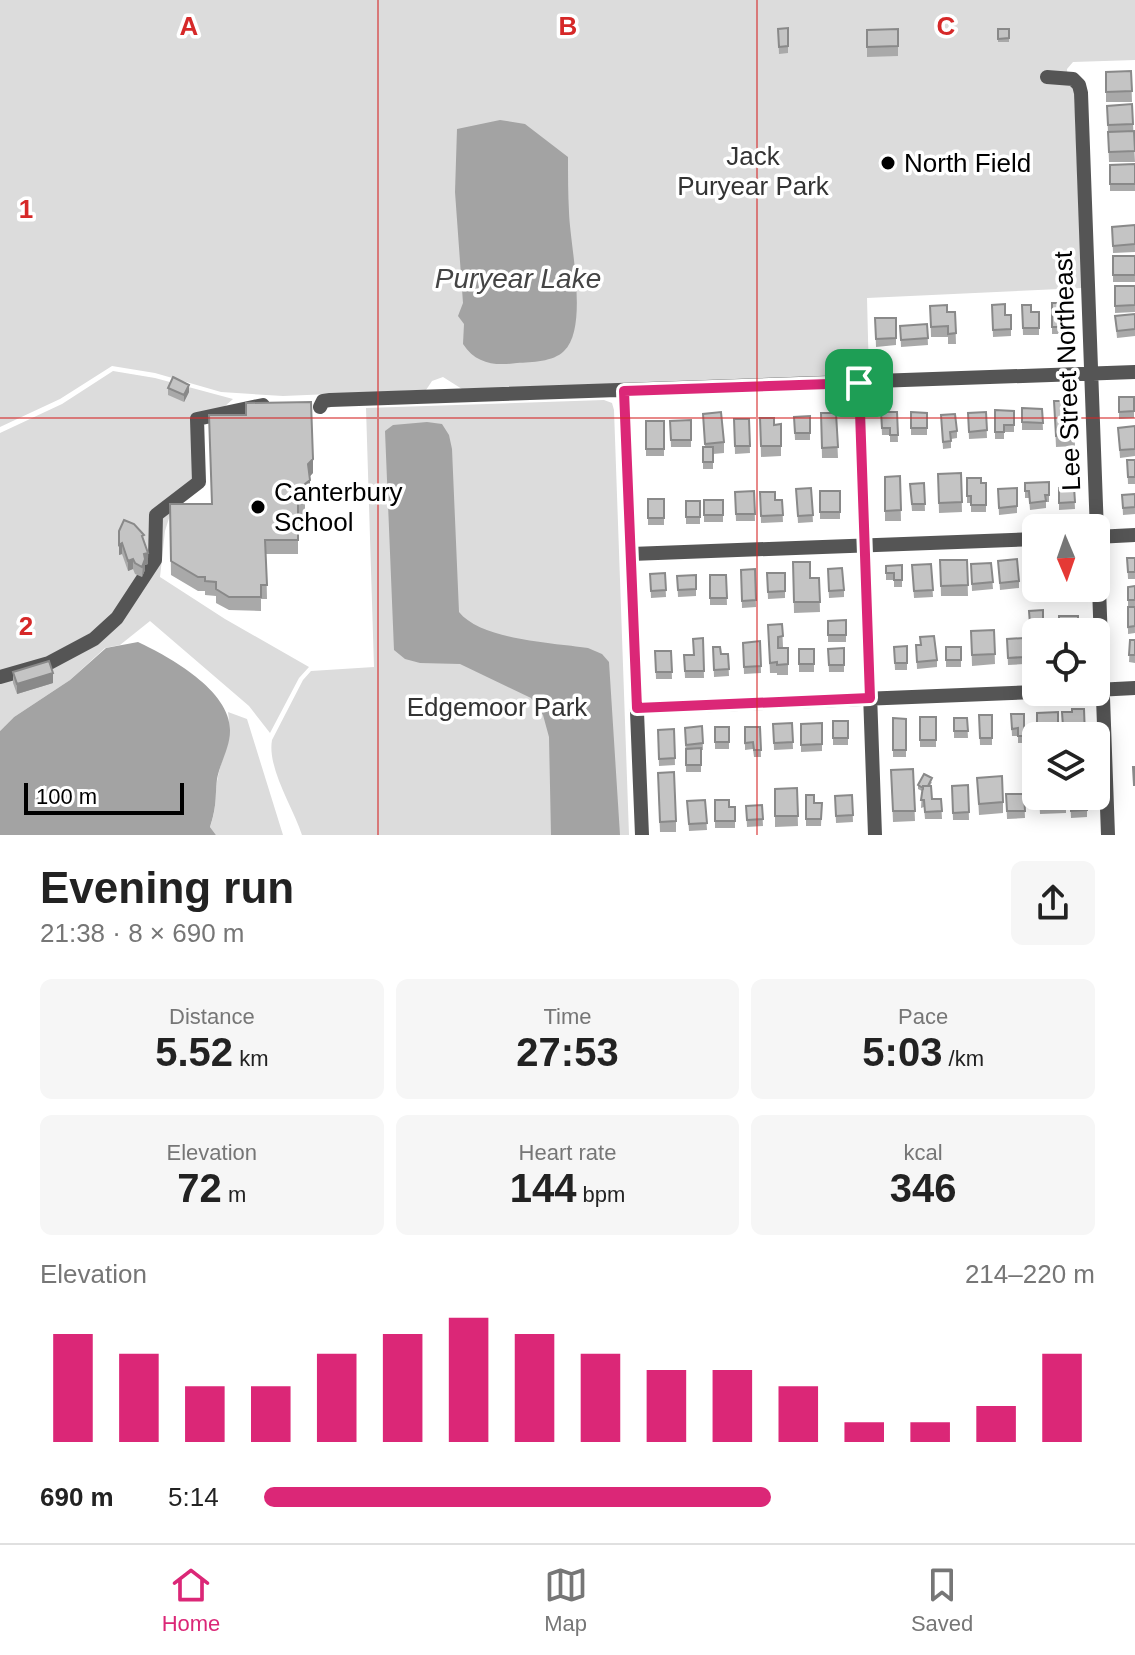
<!DOCTYPE html>
<html lang="en">
<head>
<meta charset="utf-8">
<style>
	:root { --surface:#fff; --page:#f6f6f6; --text:#222; --muted:#767676; --line:#e0e0e0; --accent:#db2777 }
	body { margin:0; font-family:Arial,sans-serif; background:var(--page); color:var(--text); height:100vh; display:flex; flex-direction:column; font-size:30px; white-space:nowrap }
	* { box-sizing:border-box; margin:0 }
	p { font-size:26px; color:var(--muted) }
	.icon { flex:none; width:44px; height:44px; fill:none; stroke:currentColor; stroke-width:2; stroke-linecap:round; stroke-linejoin:round }
	.map { position:relative; height:835px; overflow:hidden }
	.details { display:flex; flex-direction:column; background:var(--surface); flex:1 }
	.details>* { flex:none }
	.needle { width:52px; rotate:178deg }
	.fabs { position:absolute; left:1022px; top:514px; display:grid; gap:16px }
	.fabs a { display:grid; place-items:center; width:88px; height:88px; border-radius:12px; background:var(--surface); box-shadow:0 4px 20px #0003; font-size:40px }
	.scale { position:absolute; left:24px; bottom:20px; width:160px; box-sizing:border-box; padding-left:8px; border:4px solid #000; border-top:0; font-size:22px; line-height:28px; white-space:nowrap; color:#000; -webkit-text-stroke:6px #fff; paint-order:stroke }
	.pin { position:absolute; display:grid; place-items:center; width:68px; height:68px; color:#fff; margin:-34px; border-radius:16px; box-shadow:0 4px 12px #0006 }
	.round { display:grid; place-items:center; flex:none; width:84px; height:84px; border-radius:12px; background:var(--page) }
	.head { display:flex; align-items:center; justify-content:space-between; height:136px; padding:0 40px }
	h1 { font-size:44px; font-weight:700; line-height:60px }
	.figures { display:grid; grid-template-columns:repeat(3,1fr); gap:12px; height:136px; padding:8px 40px }
	.figures div { display:grid; align-content:center; border-radius:12px; background:var(--page); text-align:center }
	.figures b { font-size:40px; font-weight:700 }
	.figures small { font-size:22px; font-weight:400 }
	.figures p { font-size:22px }
	.chart { height:224px; padding:16px 40px }
	.chart p { display:flex; justify-content:space-between }
	.chart svg { width:100%; height:144px; margin-top:8px; stroke:var(--accent); stroke-width:6 }
	ul { padding:0 40px; list-style:none; font-size:26px }
	li { display:grid; grid-template-columns:128px 96px 1fr; align-items:center; height:60px }
	li i { height:20px; border-radius:10px; background:var(--accent) }
	.tab-bar { display:flex; justify-content:space-around; align-items:center; height:112px; border-top:2px solid var(--line); background:var(--surface); font-size:22px; color:var(--muted) }
	.tab-bar a { display:grid; justify-items:center; gap:4px }
	.tab-bar .current { color:var(--accent) }
	.map>svg:first-child { display:block }
</style>
</head>
<body>
<div class="map">
<svg width="1135" height="835" viewBox="0 0 1135 835">
	<rect width="100%" height="100%" fill="#fff"/>
	<!-- green -->
	<path fill="#dcdcdc" d="M0,0H1135V60L1073,62L1067,69L1068,84L1074,88L1082,288L867,298L869,377L462,389L443,377L432,381L426,390L283,396L221,392L155,373L112,366L60,399L0,427Z
		M113,371L155,378L233,399L224,407L196,413L193,479L153,510L150,558L113,614L91,633L47,657L0,672V433L62,404Z
		M604,400L612,403L614,410L629,835H302C293,807 267,768 272,740L303,680L311,671L374,667L366,408Z
		M171,512L165,531L160,577L225,619L309,667L299,678L270,733L249,706L150,621L120,645L105,648L70,680L14,717L0,731V683L122,622L162,519Z
		M228,712L247,719L283,835H216L210,827C218,805 214,796 218,776C224,750 232,740 228,712Z"/>
	<!-- water -->
	<path fill="#a3a3a3" d="M500,120L525,124L568,157C568,175 568,194 569,212C570,245 589,328 564,351C553,362 532,362 517,363C495,366 476,364 463,344L464,324L458,316L463,303L455,192L457,129Z
		M427,422L442,424L449,435L452,449L459,612C481,640 554,643 588,648L602,654L609,662L620,835H551L549,737L543,715L531,698L460,664L420,663L405,659L394,650L385,431L393,425Z
		M138,642C170,657 231,691 230,731C230,747 220,763 217,779C215,798 217,806 210,827L216,835H0V731L14,717L70,680L106,648Z"/>
	<g fill="none" stroke-linecap="round" stroke-linejoin="round">
		<!-- minor -->
		<path stroke="#555" stroke-width="14" d="M1047,77L1073,79L1079,85L1081,93L1108,835
			M859,383L875,835
			M624,391L642,835
			M320,407L323,401L330,400L1135,372
			M1096,537L1135,535
			M631,554L1036,539
			M0,677L49,663L94,639L117,618L155,560L156,515L199,482L197,419L263,405
			M1096,690L1135,688
			M637,708L1036,692"/>
	</g>
	<!-- wall -->
	<path fill="#a9a9a9" d="M788,28V53L779,54L778,29Z
		M898,29V56L867,57V30Z
		M998,29H1009V42H998Z
		M1131,71L1132,102H1106V72Z
		M1132,104L1135,162H1109L1107,106Z
		M1135,164V191H1110V165Z
		M1135,225V252L1113,253L1112,227Z
		M1113,256H1135V282H1113Z
		M1115,286H1135V312L1115,313Z
		M1052,303L1060,311H1068V334H1052Z
		M992,305L1005,315H1011V336L993,337Z
		M1022,305L1031,312H1039V335H1023Z
		M930,306L947,312H955L956,344H948V337H931Z
		M1135,314V336L1117,338L1115,316Z
		M875,318H896V345L876,347Z
		M927,324L928,345L901,347L900,326Z
		M168,388L189,392L184,402L168,395Z
		M1119,397H1134V418L1119,419Z
		M1054,401H1073L1075,446L1056,447Z
		M1022,408L1042,409L1043,430H1022Z
		M995,410L1014,411V432H1004V439H995Z
		M881,412H897L898,442H890V435H882Z
		M911,412L927,413V435H911Z
		M986,412L987,438L969,439L968,413Z
		M821,413H836L838,458H822Z
		M703,414L724,442V453L713,454V469H703V447H705Z
		M941,415L957,431V438L951,439V448L943,449Z
		M810,416V440H795L794,417Z
		M760,418L774,425L781,424V456L761,457Z
		M734,419H749L750,453L735,454Z
		M691,420V447H671L670,421Z
		M646,421H664V456H646Z
		M1135,426V456L1120,458L1118,428Z
		M1127,460H1135V484H1128Z
		M313,473L310,476V494L305,497V516H298V554H266L267,599H261V611L229,610L216,603V596L205,595V591H198L171,575L170,504H211Z
		M961,473L962,512L939,513L938,474Z
		M900,476L901,521H885V477Z
		M967,478L981,483H986V512H971V503H967Z
		M1049,482V502H1046V508L1030,510L1029,498H1025V483Z
		M924,483L925,511H912L910,484Z
		M1074,487L1075,509L1059,510V488Z
		M811,488L813,522L798,523L796,489Z
		M1017,488V513L999,515L998,489Z
		M754,491L755,521H736L735,492Z
		M820,491H840V519H820Z
		M760,492L775,500H782L783,522L761,523Z
		M1135,494V514L1123,515L1122,495Z
		M648,499H664V525H648Z
		M704,500H723V522H704Z
		M686,501H700V524H686Z
		M119,531L144,542L148,564L145,565V570L142,577L135,574L133,569L128,571L122,554L119,555Z
		M1036,555V588H1048V594L1028,595V556Z
		M1127,558H1135V579H1128Z
		M940,560H967L968,596H941Z
		M998,561L1019,581V588L1000,590Z
		M793,562L810,578H819L820,612L794,613Z
		M991,563L993,589L972,591L971,564Z
		M931,564L933,597L914,598L912,565Z
		M902,565V587H894V580H886V566Z
		M755,569L756,607L742,608L741,570Z
		M665,573L666,597L651,598L650,574Z
		M767,573H785V598L768,599Z
		M696,575V596L678,597L677,576Z
		M710,575H726L727,605H710Z
		M828,576L844,590V597L829,598Z
		M1135,586V607H1128V587Z
		M1060,588H1079V590L1060,592Z
		M1128,607H1135V633L1128,634Z
		M1029,611L1051,632H1036V635H1030Z
		M846,620V642H828V621Z
		M782,624L783,647H778V648H788V675H777V673H770L768,625Z
		M994,630L995,664L972,666L971,631Z
		M703,638L704,678H685L684,655H693Z
		M1024,638V664L1008,665L1007,639Z
		M1130,640H1135V663L1129,662Z
		M760,641L761,673L744,674L743,643Z
		M916,645L937,660V667L917,669Z
		M907,646V670H895L894,647Z
		M713,647L721,654H728L729,676L714,677Z
		M946,647H961V667H946Z
		M844,648V672H829L828,649Z
		M799,649H814V672H799Z
		M655,651H671L672,679H656Z
		M13,672L53,683L17,694L13,683Z
		M1058,712L1045,734H1037V713Z
		M1062,712H1072L1085,736H1063Z
		M1011,714H1024V743H1018V736H1012Z
		M979,715H992V745H980Z
		M920,717H936V747H920Z
		M893,718L906,719V757H893Z
		M954,718H967L968,738H954Z
		M833,721H848V745H833Z
		M792,723L793,749L774,750L773,724Z
		M822,723V751L801,752V724Z
		M702,726L703,750H701V772H686L685,728Z
		M715,727H729V749H715Z
		M745,727H760L761,757H754L753,749L745,750Z
		M674,729L675,765L659,766L658,730Z
		M913,769L915,821L893,822L891,770Z
		M977,778L1003,802V813L979,815Z
		M932,782L930,786L932,799H941L942,819H925L924,807L921,808L922,791L918,789V785Z
		M658,783L676,821V832H660Z
		M968,785L969,820H953L952,786Z
		M797,788L798,826L775,827V789Z
		M1006,794H1024L1025,818L1007,819Z
		M806,795L814,803H822L821,826H806Z
		M852,795L853,822L836,823L835,796Z
		M1039,796H1066V813L1040,814Z
		M1070,796H1087V817L1071,818Z
		M705,800L707,830L689,831L687,801Z
		M715,800L729,807H735V828H715Z
		M762,805L763,826L747,827L746,806Z"/>
	<!-- shaded-wall -->
	<path fill="#898989" d="M189,385V392L184,402V395Z
		M313,459V473L308,478V464Z
		M310,480V494L305,497V484Z
		M122,543V554L119,555V545Z
		M148,553V564L145,565V570L142,577L144,554Z
		M133,559V569L128,571V561Z
		M53,673V683L17,694V684Z"/>
	<!-- building -->
	<path fill="#c4c4c4" stroke="#898989" stroke-width="2" d="M788,28V46L779,47L778,29Z
		M898,29V46L867,47V30Z
		M998,29H1009V38L998,39Z
		M1131,71L1132,91L1106,92V72Z
		M1132,104L1133,124L1108,125L1107,106Z
		M1134,131L1135,151L1109,152L1108,132Z
		M1135,164V184H1110V165Z
		M1135,225V244L1113,246L1112,227Z
		M1113,256H1135V275H1113Z
		M1115,286H1135V305L1115,306Z
		M1052,303H1060V311H1068V327H1052Z
		M1005,304V315H1011V329L993,330L992,305Z
		M947,305V312H955L956,333L948,334V326L931,327L930,306Z
		M1022,305H1031V312H1039V328H1023Z
		M1135,314V329L1117,331L1115,316Z
		M875,318H896V338L876,339Z
		M927,324L928,338L901,340L900,326Z
		M173,377L189,385L184,395L168,388Z
		M1119,397H1134V411L1119,412Z
		M1054,401H1073L1075,435L1056,436Z
		M311,402L313,459L308,464L310,480L305,484V502H298V540H265L267,585H261V597H229L216,589V582L205,581V577H198L171,561L170,504H212L209,415H246V403Z
		M1022,408L1042,409L1043,423L1022,422Z
		M995,410L1014,411V425H1004V432H995Z
		M721,412L724,442L705,444L703,414Z
		M881,412H897L898,435H890V428H882Z
		M911,412L927,413V428H911Z
		M986,412L987,430L969,432L968,413Z
		M821,413H836L838,447L822,448Z
		M955,414L957,431L950,432L951,441L943,442L941,415Z
		M810,416V433H795L794,417Z
		M760,418H774V425L781,424V446H761Z
		M734,419H749L750,446H735Z
		M691,420V440H671L670,421Z
		M646,421H664V449H646Z
		M1135,426V449L1120,450L1118,428Z
		M703,447H713V462H703Z
		M1127,460H1135V477H1128Z
		M961,473L962,502L939,503L938,474Z
		M900,476L901,510L885,511V477Z
		M967,478H981V483H986V505H971V496H967Z
		M1049,482V495H1045L1046,501L1030,503L1029,491H1025V483Z
		M924,483L925,504H912L910,484Z
		M1074,487L1075,502L1059,503V488Z
		M811,488L813,515L798,516L796,489Z
		M1017,488V506L999,508L998,489Z
		M754,491L755,514H736L735,492Z
		M820,491H840V512H820Z
		M760,492H775V500H782L783,515L761,516Z
		M1135,494V507L1123,508L1122,495Z
		M648,499H664V518H648Z
		M704,500H723V515H704Z
		M686,501H700V517H686Z
		M124,520L134,524L144,535L142,536L148,553L144,554L145,559L142,567L135,563L133,559L128,561L122,543L119,545V531Z
		M1036,555V584H1028V556Z
		M1127,558H1135V572H1128Z
		M1017,559L1019,581L1000,583L998,561Z
		M940,560H967L968,585L941,586Z
		M793,562H810V578H819L820,602H794Z
		M991,563L993,582L972,584L971,564Z
		M931,564L933,590L914,591L912,565Z
		M902,565V580H894V573H886V566Z
		M842,568L844,590L829,591L828,569Z
		M755,569L756,600L742,601L741,570Z
		M665,573L666,590L651,591L650,574Z
		M767,573H785V591L768,592Z
		M696,575V589L678,590L677,576Z
		M710,575H726L727,598H710Z
		M1135,586V600H1128V587Z
		M1128,607H1135V626L1128,627Z
		M1043,610V620H1051V632H1041V624H1030L1029,611Z
		M1059,616H1078V632H1059Z
		M846,620V635H828V621Z
		M782,624L783,636L778,637V648H788V664L777,665V662L770,663L768,625Z
		M994,630L995,654L972,655L971,631Z
		M934,636L937,660L917,662L916,645H921L920,637Z
		M703,638L704,671H685L684,655H694L693,639Z
		M1024,638V657L1008,658L1007,639Z
		M1130,640H1135V655H1129Z
		M760,641L761,666L744,667L743,643Z
		M907,646V663H895L894,647Z
		M713,647H720L721,654H728L729,669L714,670Z
		M946,647H961V660H946Z
		M844,648V665H829L828,649Z
		M799,649H814V664H799Z
		M655,651H671L672,672H656Z
		M49,661L53,673L17,684L13,672Z
		M1072,709H1084L1085,736H1073V727H1063L1062,712H1072Z
		M1058,712V735L1045,736V726L1037,727V713Z
		M1011,714H1024V736H1018V728L1012,729Z
		M979,715H992V738H980Z
		M920,717H936V740H920Z
		M893,718L906,719V750H893Z
		M954,718H967L968,731H954Z
		M833,721H848V738H833Z
		M792,723L793,742L774,743L773,724Z
		M822,723V744L801,745V724Z
		M702,726L703,743L686,745L685,728Z
		M715,727H729V742H715Z
		M745,727H760L761,750H754L753,742L745,743Z
		M674,729L675,758L659,759L658,730Z
		M1034,742H1036V755H1034Z
		M701,748V765H686V749Z
		M1133,767H1135V785H1134Z
		M913,769L915,811H893L891,770Z
		M674,772L676,821L660,822L658,773Z
		M924,774L932,778L928,786H923V788L918,785Z
		M1002,776L1003,802L979,804L977,778Z
		M968,785L969,812L953,813L952,786Z
		M923,786H931L932,799H941L942,811L925,812L924,800H921Z
		M797,788L798,816H775V789Z
		M1006,794H1024L1025,811H1007Z
		M806,795H814V803H822L821,819H806Z
		M852,795L853,815L836,816L835,796Z
		M1039,796H1066V806L1040,807Z
		M1071,796H1087V810L1071,811Z
		M705,800L707,823L689,824L687,801Z
		M715,800H729V807H735V821H715Z
		M762,805L763,819L747,820L746,806Z"/>
	<g fill="none" stroke-linecap="round" stroke-linejoin="round">
		<!-- route casing -->
		<g stroke="#fff" stroke-width="16">
			<path id="route" d="M859,383L870,698L637,708L624,391Z"/>
		</g>
		<!-- route -->
		<use href="#route" stroke="#db2777" stroke-width="10"/>
	</g>
	<!-- grid -->
	<path fill="none" stroke="#d62828" stroke-width="2" stroke-opacity="0.55" d="M378,0V835M757,0V835M0,418H1135"/>
	<!-- markers -->
	<g fill="#000" stroke="#fff" stroke-width="3">
		<circle cx="888" cy="163" r="8"/>
		<circle cx="258" cy="507" r="8"/>
	</g>
	<g text-anchor="middle" stroke-width="7" stroke-linejoin="round" paint-order="stroke">
		<!-- park labels -->
		<g font-size="26" fill="#333" stroke="#fff">
			<text x="753" y="165">Jack<tspan x="753" dy="30">Puryear Park</tspan></text>
			<text x="497" y="716">Edgemoor Park</text>
		</g>
		<!-- poi labels -->
		<g font-size="26" fill="#000" stroke="#fff" text-anchor="start">
			<text x="904" y="172">North Field</text>
			<text x="274" y="501">Canterbury<tspan x="274" dy="30">School</tspan></text>
		</g>
		<!-- street labels -->
		<g font-size="26" fill="#000" stroke="#fff">
			<text transform="translate(1067 371) rotate(-92)" y="9">Lee Street Northeast</text>
		</g>
		<!-- water labels -->
		<g font-size="28" font-style="italic" fill="#444" stroke="#fff">
			<text x="518" y="288">Puryear Lake</text>
		</g>
	</g>
	<g font-size="26" text-anchor="middle" font-weight="bold" fill="#d62828" stroke="#fff" stroke-width="7" stroke-linejoin="round" paint-order="stroke">
		<text x="189" y="35">A</text>
		<text x="568" y="35">B</text>
		<text x="946" y="35">C</text>
		<text x="26" y="218">1</text>
		<text x="26" y="635">2</text>
	</g>
</svg>
<div class="fabs">
<a><svg class="needle" viewBox="-14 -14 28 28"><path d="M0-13l5 13h-10z" fill="#e53935"/><path d="M0 13l5-13h-10z" fill="#767676"/></svg></a>
<a><svg class="icon" aria-label="locate" viewBox="0 0 24 24"><circle cx="12" cy="12" r="6"/><path d="M12 2v4M12 18v4M2 12h4M18 12h4"/></svg></a>
<a><svg class="icon" aria-label="layers" viewBox="0 0 24 24"><path d="M12 4l9 5-9 5-9-5zM3 14l9 5 9-5"/></svg></a>
</div>
<div class="scale">100 m</div>
<div class="pin" style="left:859px;top:383px;background:#1e9e55"><svg class="icon" aria-label="arrive" viewBox="0 0 24 24"><path d="M6 21V4h12l-3 4 3 4H6"/></svg></div>
</div>
<section class="details">
<div class="head"><div><h1>Evening run</h1><p>21:38 · 8 × 690 m</p></div><a class="round"><svg class="icon" aria-label="share" viewBox="0 0 24 24"><path d="M12 15V3M7 8l5-5 5 5M5 13v7h14v-7"/></svg></a></div>
<div class="figures">
<div><p>Distance</p><b>5.52<small> km</small></b></div>
<div><p>Time</p><b>27:53</b></div>
<div><p>Pace</p><b>5:03<small> /km</small></b></div>
</div>
<div class="figures">
<div><p>Elevation</p><b>72<small> m</small></b></div>
<div><p>Heart rate</p><b>144<small> bpm</small></b></div>
<div><p>kcal</p><b>346</b></div>
</div>
<div class="chart"><p><span>Elevation</span>214–220 m</p>
<svg viewBox="0 0 160 44" preserveAspectRatio="none"><path d="M5 44V11M15 44V17M25 44V27M35 44V27M45 44V17M55 44V11M65 44V6M75 44V11M85 44V17M95 44V22M105 44V22M115 44V27M125 44V38M135 44V38M145 44V33M155 44V17"/></svg>
</div>
<ul>
<li><b>690 m</b>5:14<i style="width:61%"></i></li>
</ul>
</section>
<nav class="tab-bar">
<a class="current"><svg class="icon" aria-label="home" viewBox="0 0 24 24"><path d="M3 11l9-7 9 7M6 9v11h12V9"/></svg>Home</a>
<a><svg class="icon" aria-label="map" viewBox="0 0 24 24"><path d="M3 6l6-2 6 2 6-2v14l-6 2-6-2-6 2zM9 4v14M15 6v14"/></svg>Map</a>
<a><svg class="icon" aria-label="saved" viewBox="0 0 24 24"><path d="M7 4h10v16l-5-4-5 4z"/></svg>Saved</a>
</nav>
</body>
</html>
